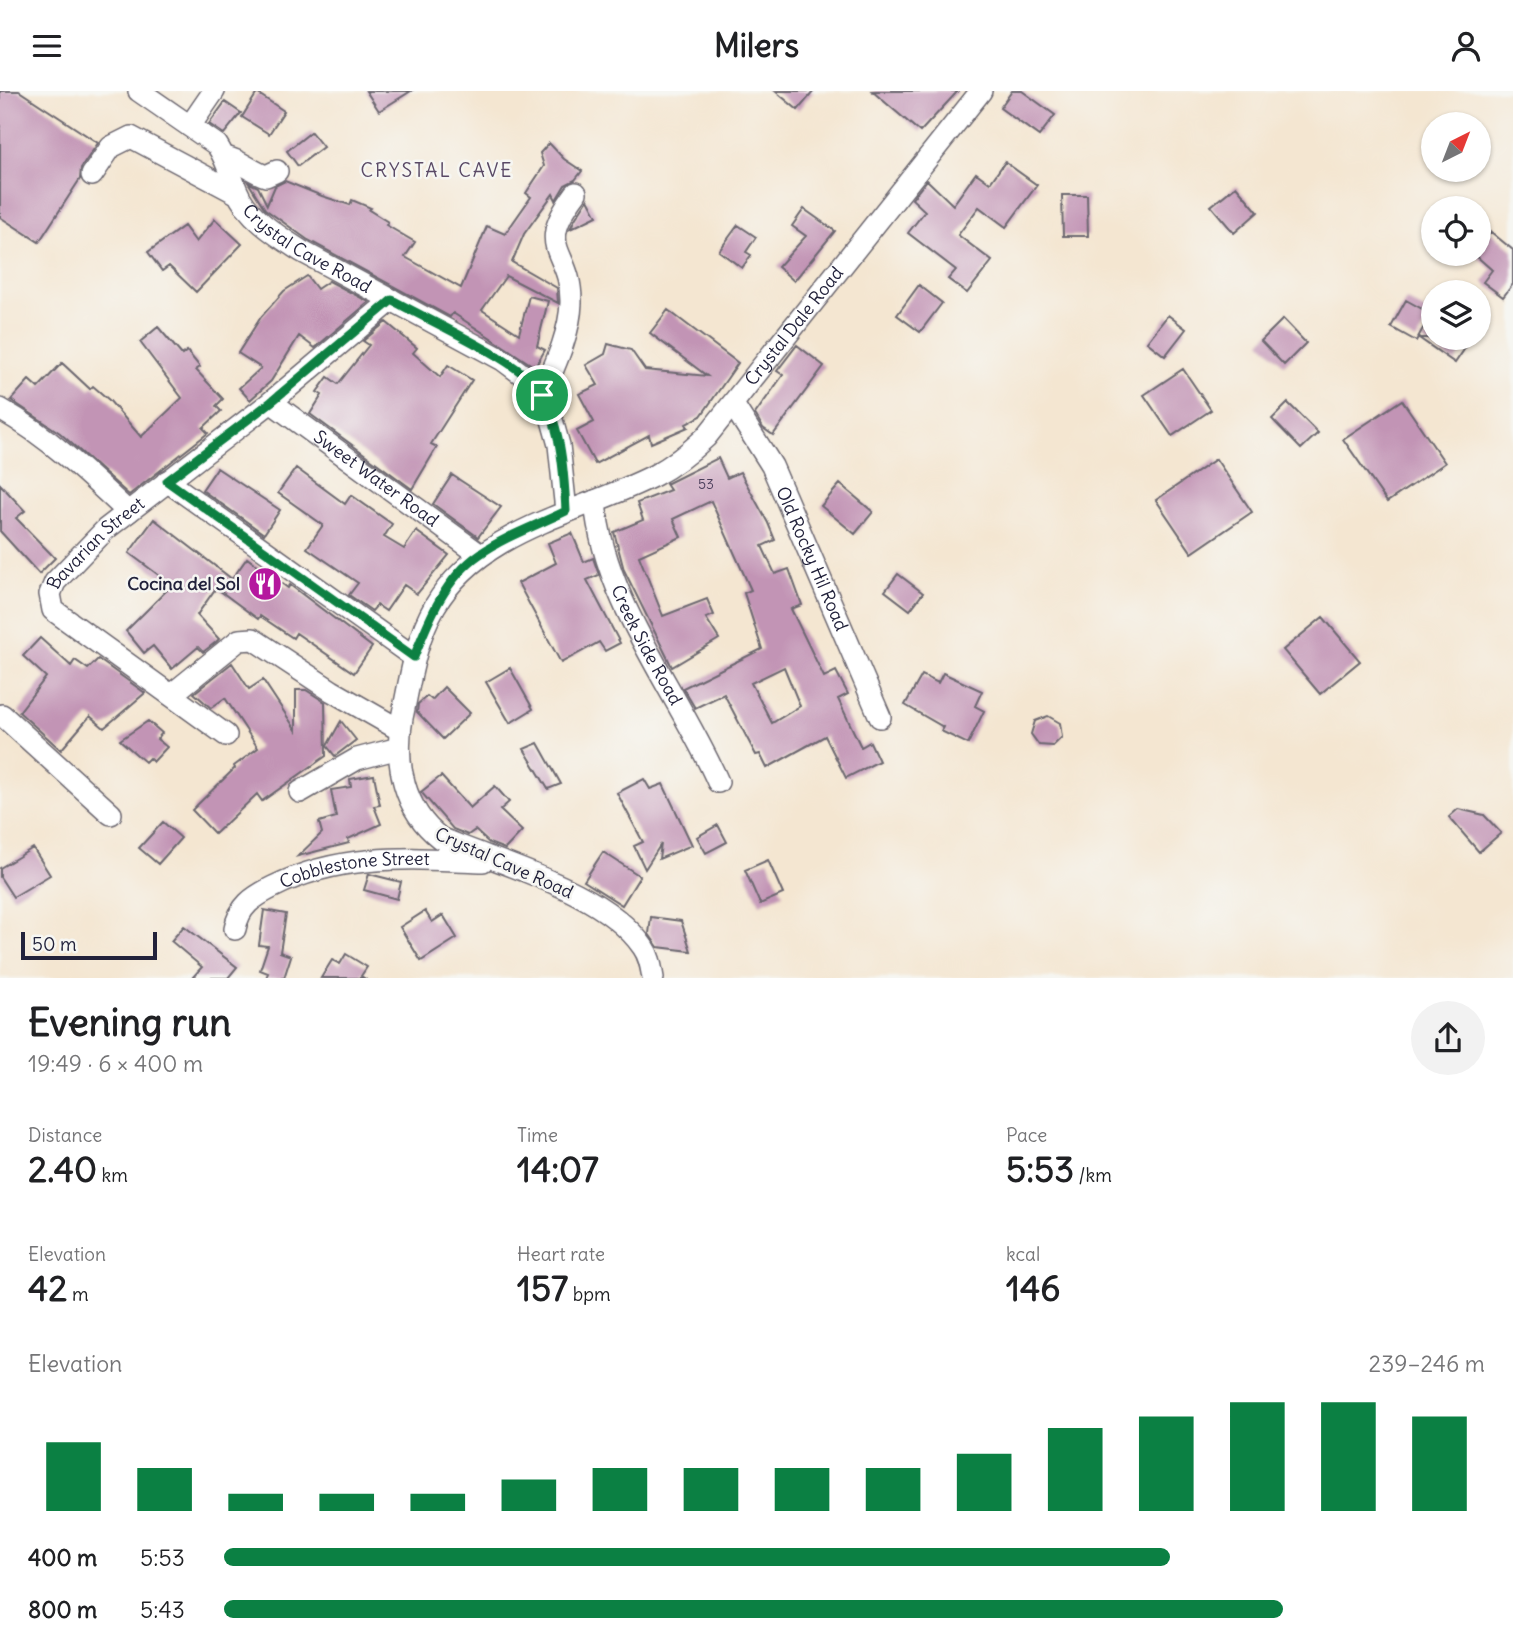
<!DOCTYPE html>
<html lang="en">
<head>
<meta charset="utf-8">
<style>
	:root { --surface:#fff; --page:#f2f2f2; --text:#202124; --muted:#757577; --accent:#0b8043 }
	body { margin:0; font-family:Delius,sans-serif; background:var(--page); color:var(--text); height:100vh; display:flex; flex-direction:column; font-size:26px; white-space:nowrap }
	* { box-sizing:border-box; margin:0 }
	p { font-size:23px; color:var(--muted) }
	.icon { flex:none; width:38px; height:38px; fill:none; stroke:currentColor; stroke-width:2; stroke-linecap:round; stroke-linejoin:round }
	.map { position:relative; height:887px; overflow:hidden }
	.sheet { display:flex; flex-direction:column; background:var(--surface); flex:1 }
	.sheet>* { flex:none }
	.needle { width:46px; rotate:42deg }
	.tools { position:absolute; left:1421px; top:21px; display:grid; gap:14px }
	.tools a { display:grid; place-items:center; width:70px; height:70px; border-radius:50%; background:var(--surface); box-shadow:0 2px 5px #0004; font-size:35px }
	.scale { position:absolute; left:21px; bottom:18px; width:136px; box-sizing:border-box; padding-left:7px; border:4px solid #22223b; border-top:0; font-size:19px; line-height:24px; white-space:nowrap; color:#22223b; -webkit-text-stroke:5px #f6f6f2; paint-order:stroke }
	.pin { position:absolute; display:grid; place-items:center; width:60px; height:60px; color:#fff; margin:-30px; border:4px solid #fff; border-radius:50%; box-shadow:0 2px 7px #0007 }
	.round { display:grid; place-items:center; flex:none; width:74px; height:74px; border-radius:37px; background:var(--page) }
	.headline { display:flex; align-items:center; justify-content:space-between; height:119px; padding:0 28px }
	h1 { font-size:38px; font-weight:700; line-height:52px }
	.metrics { display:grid; grid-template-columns:repeat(3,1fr); gap:10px; height:119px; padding:7px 28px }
	.metrics div { display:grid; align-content:center }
	.metrics b { font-size:35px; font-weight:700 }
	.metrics small { font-size:19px; font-weight:400 }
	.metrics p { font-size:19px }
	.chart { height:196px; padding:14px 28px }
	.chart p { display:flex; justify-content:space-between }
	.chart svg { width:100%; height:126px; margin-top:7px; stroke:var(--accent); stroke-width:6 }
	ul { padding:0 28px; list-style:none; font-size:23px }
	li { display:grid; grid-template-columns:112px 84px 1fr; align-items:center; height:52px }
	li i { height:18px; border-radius:9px; background:var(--accent) }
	header { display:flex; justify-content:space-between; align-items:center; height:91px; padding:0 28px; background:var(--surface); font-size:32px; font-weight:700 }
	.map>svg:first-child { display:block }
</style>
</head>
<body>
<header><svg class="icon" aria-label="menu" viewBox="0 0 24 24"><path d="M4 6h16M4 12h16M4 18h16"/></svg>Milers<svg class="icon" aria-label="person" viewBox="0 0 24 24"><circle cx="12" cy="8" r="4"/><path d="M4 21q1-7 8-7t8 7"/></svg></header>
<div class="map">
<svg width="1513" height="887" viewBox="0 0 1513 887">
	<rect width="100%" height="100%" fill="#f6f6f2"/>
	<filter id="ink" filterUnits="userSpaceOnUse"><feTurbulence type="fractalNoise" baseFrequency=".0143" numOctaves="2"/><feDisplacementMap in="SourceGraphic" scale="14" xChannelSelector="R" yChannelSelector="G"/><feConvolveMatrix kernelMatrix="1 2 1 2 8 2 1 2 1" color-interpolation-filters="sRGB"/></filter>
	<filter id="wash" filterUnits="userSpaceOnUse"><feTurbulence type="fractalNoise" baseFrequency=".00686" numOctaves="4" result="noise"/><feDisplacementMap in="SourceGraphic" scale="28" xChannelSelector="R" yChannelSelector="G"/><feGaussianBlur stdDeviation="1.57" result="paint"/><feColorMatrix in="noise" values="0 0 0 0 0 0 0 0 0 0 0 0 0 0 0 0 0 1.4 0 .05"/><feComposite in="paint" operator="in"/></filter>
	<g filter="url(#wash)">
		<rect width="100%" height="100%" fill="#f4e6d1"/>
		<g id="blocks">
			<!-- building -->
			<path fill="#c294b5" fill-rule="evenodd" d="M0,0H19L98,52L81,77L80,88L39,151L0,126Z
				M366,0H411L379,20Z
				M775,0H814L798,19Z
				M872,0H958L920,41Z
				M1012,0H1022L1055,24L1039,45L1000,17Z
				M257,2L284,20L269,43L242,26Z
				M225,11L241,22L224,43L209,33Z
				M311,41L323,56L298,75L287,60Z
				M549,52L564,68L582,80L575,89L565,94L556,109L553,103L524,143L512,171L557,197L558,212L506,185L482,219L519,243L529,205L548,210L537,255L545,259L535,276L453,222L450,226L308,149L265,118L248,91L258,96L267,114L275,95L285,90L322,105L350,114L352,109L371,117L369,119L388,131L386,134L415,151L405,166L461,197L487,135L505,143L531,106L526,102L544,75L540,62Z
				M1005,71L1037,94L1006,136L979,116L958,144L992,170L967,202L948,188L956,179L908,142L925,120L912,108L927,89L953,114L976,82L990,92Z
				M1236,95L1258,121L1234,142L1211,115Z
				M1062,104H1087L1088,145H1063Z
				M588,108L597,125L570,138L575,128Z
				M804,118L835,140L794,190L778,176L806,145L792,135Z
				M215,128L242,153L196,201L169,175L162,180L148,161L184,135L196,151Z
				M738,134L756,146L746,161L751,164L742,177L719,160Z
				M1491,141L1513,159V193L1503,206L1483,191L1492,179L1474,163H1479V155Z
				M307,185L317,198L329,190L369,211L315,257L299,245L271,290L250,309L239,297L261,277L238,262L261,226L284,200Z
				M919,194L942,212L920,241L897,224Z
				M1406,209L1431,223L1416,250L1391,236Z
				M668,219L738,272L701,325L686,333L688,336L651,352L649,344L595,373L577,340L594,331L579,303L598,294L586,274L605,263L608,253L631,259L645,279L707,285L650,242Z
				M1168,224L1186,238L1165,265L1147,251Z
				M1283,228L1306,252L1284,274L1261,250Z
				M386,231L417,257L413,262L440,286L448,274L472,289L431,353L437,356L412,398L310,323L322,304L317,301L328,286L338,293L369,254L363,250Z
				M158,236L182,264L187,260L200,276L196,279L223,308L216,315L221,320L203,337L208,342L129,404L60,342L11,309L29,289L38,297L62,272L90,298L93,295L109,309L141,346L182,307L140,251Z
				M1419,247H1472L1455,272Z
				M797,254L824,275L773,344L763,337L755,323L783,284L777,280Z
				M1183,278L1211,319L1172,345L1144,304Z
				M1402,309L1445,372L1387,411L1343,348Z
				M1288,312L1318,342L1301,358L1272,328Z
				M718,367L727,387L740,381L768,432L775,449L762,455L775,483L789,478L802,514L791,518L824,586L836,580L848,603L838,608L861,656L870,651L879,670L846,687L825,645L767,677L760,663L756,664L724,603L695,617L683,597L762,558L744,502L751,499L711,410L673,428L681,446L639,465L663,525L707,508L714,524L706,527L719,548L672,576L624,479L614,441L643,429L637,412L670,399L666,393ZM784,576L800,615L772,632L751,592Z
				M1216,368L1252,421L1192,462L1156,409Z
				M217,377L280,419L264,443L202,399Z
				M296,377L345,413L351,404L392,433L384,446L404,458L416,440L449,464L417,503L404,494L386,520L377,514L372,520L349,504L358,492L307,457L323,434L278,402Z
				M452,384L501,416L478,446L433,413Z
				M0,393L25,420L16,427L55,467L39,483L0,440Z
				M840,393L873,421L855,443L821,415Z
				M154,428L232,488L247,467L288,497L290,494L372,556L354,582L296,542L293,547L260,525L258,528L216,497L197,524L219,548L216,551L203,561L198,556L172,578L153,555L144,562L126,540L172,494L129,462Z
				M572,442L584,471L593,467L599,484L587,489L620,552L605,560L599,551L561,572L518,492L556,472L548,452Z
				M898,483L923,502L910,519L885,500Z
				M1323,526L1360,570L1320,603L1283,559Z
				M40,547L71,575L75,569L88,578L98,568L145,602L104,637L90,625L61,659L19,621L46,586L23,565Z
				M232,572L249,598L263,589L296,639V599H306L325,611L326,665L262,710L257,703L215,743L192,719L235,677L234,675L258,657L225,607L211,617L194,602Z
				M510,577L533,618L510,632L486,591Z
				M943,582L982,600L975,615L984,620L968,653L941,640L943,636L905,614L922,584L938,592Z
				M444,596L470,622L443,648L417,621L418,613L427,605L432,609Z
				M1048,625L1060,632L1062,646L1053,655L1039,654L1031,643L1035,630Z
				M148,630L162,642L157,648L167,656L153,671L149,667L145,671L120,649Z
				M341,630L356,649L335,665L327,655Z
				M538,652L561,693L548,698L524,658Z
				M374,684L380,714L374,715L381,733L348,748L349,752L298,765L322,742L319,731L336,726L331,699L351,696L350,688Z
				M441,685L470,717L495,695L509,711L500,719L522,740L505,758L489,752L475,739L468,744L453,738L421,701Z
				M644,688L650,698L663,693L692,754L659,768L661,753L645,778L634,755L643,751L617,702Z
				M1458,718L1484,724L1501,742L1479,761L1449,726Z
				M163,731L181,747L158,773L139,757Z
				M718,734L727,751L706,762L697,746Z
				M33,757L50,784L13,806L0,786V777Z
				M603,761L640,785L622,814L584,790Z
				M768,769L783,803L760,813L745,779Z
				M369,783L401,791L397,808L364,799Z
				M264,819L286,823L280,861L291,865L284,887H266L268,882L260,879L268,855L259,854Z
				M425,820L432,831L443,824L457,847L421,870L400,836Z
				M651,826L681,830L691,860L658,856L649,843Z
				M184,835L237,876L228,887H192L202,876L171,850Z
				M346,863L367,876L361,885L364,887H321L332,869L340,873Z"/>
		</g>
	</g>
	<g filter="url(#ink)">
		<use href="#blocks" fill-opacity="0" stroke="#6c6770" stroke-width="2"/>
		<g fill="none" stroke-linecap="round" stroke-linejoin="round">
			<!-- minor casing -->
			<g stroke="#6c6770" stroke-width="24">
				<g id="minor">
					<path id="s1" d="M139,0L217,54C227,69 230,84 237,100C248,127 278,145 301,160L503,269L535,293L550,322L559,354L566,420"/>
					<path d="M190,35L214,0"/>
					<path d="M225,66C241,69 250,80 266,85L277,80"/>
					<path d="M92,84L111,56L131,46L238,103"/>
					<path d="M542,304C554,276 570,243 571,212C572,157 532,161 576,102"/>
					<path id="s2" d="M271,311L479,463"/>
					<path id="s3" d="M734,315L772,375L880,626"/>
					<path d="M0,318C48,345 89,384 128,421"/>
					<path d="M167,390L414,566"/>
					<path id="s4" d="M595,410C603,510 679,602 718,691"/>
					<path d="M171,604L239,549L253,548L332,600L400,639"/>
					<path d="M2,624L111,723"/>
					<path id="s5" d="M226,644L53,519L50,503L55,491L106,438L271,311L392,209"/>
					<path d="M300,701L357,668L399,657"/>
					<path id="s6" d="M235,838C239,815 253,806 273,796C340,762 409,767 483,770"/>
					<path id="s7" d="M653,887C651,876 650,866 643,856C604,799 502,774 440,747C404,719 394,672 402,627C410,590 415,549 435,515C481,437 579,423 655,384C674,374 690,361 706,346L981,0"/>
				</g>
			</g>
			<!-- minor -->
			<use href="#minor" stroke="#fff" stroke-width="21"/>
		</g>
	</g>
	<g fill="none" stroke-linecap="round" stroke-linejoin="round" filter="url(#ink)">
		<!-- route casing -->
		<g stroke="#fff" stroke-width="14">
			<path id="route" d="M392,209C426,228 515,268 536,295C561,328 564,380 566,420C538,434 505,445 480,463C445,487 429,528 414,566L167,390L271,311Z"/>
		</g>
		<!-- route -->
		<use href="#route" stroke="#0b8043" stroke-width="9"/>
	</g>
	<!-- icons -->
	<defs>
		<g id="restaurant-disc" transform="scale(1.75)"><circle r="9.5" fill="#b5179e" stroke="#f6f6f2"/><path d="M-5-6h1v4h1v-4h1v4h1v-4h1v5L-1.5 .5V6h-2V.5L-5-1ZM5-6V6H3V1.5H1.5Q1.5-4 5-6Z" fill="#fff"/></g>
	</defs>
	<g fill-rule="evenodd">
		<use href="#restaurant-disc" x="265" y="493"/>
	</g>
	<g text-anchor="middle" stroke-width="5" stroke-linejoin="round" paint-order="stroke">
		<!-- number labels -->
		<g font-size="14" fill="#4a3e5a">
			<text x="706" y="398">53</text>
		</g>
		<!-- street labels -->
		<g font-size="18" fill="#22223b" stroke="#f6f6f2">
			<text dy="6" stroke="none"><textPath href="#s1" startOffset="238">Crystal Cave Road</textPath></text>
			<text dy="6" stroke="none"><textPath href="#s7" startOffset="982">Crystal Dale Road</textPath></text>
			<text dy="6" stroke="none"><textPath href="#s2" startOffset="130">Sweet Water Road</textPath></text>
			<text dy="6" stroke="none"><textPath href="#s5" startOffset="299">Bavarian Street</textPath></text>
			<text dy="6" stroke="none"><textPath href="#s3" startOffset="172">Old Rocky Hil Road</textPath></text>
			<text dy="6" stroke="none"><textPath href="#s4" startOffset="154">Creek Side Road</textPath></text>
			<text transform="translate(504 772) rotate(24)" y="6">Crystal Cave Road</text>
			<text dy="6" stroke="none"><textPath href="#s6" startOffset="144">Cobblestone Street</textPath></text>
		</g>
		<!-- poi labels -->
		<g font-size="18" font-weight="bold" fill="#22223b" stroke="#f6f6f2" text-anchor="end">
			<text x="240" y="499">Cocina del Sol</text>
		</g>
		<!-- neighbourhood labels -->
		<g font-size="19" letter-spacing="2" fill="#5a4a66" stroke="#f6f6f2">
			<text x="437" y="86">CRYSTAL CAVE</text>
		</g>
	</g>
</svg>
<div class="tools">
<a><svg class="needle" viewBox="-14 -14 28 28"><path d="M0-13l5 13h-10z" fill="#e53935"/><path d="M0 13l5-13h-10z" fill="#757577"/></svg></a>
<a><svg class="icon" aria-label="locate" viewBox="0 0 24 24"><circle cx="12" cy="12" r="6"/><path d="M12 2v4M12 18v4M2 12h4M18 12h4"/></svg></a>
<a><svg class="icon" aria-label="layers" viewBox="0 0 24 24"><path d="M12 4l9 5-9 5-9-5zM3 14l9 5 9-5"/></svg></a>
</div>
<div class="scale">50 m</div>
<div class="pin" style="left:542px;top:304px;background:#1e9e55"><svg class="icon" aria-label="arrive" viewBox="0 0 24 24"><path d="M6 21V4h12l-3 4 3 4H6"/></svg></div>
</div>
<section class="sheet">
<div class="headline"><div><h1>Evening run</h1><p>19:49 · 6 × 400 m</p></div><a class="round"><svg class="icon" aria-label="share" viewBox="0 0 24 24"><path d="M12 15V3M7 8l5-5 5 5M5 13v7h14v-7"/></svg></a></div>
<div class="metrics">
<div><p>Distance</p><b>2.40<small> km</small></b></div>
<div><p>Time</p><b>14:07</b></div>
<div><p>Pace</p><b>5:53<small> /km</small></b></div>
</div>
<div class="metrics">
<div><p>Elevation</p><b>42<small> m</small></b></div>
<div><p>Heart rate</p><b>157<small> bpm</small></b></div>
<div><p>kcal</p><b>146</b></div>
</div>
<div class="chart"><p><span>Elevation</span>239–246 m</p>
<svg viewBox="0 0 160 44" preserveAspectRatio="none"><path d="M5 44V20M15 44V29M25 44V38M35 44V38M45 44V38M55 44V33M65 44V29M75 44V29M85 44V29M95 44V29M105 44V24M115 44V15M125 44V11M135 44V6M145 44V6M155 44V11"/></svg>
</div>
<ul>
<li><b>400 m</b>5:53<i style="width:75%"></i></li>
<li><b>800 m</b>5:43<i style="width:84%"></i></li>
</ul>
</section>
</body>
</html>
